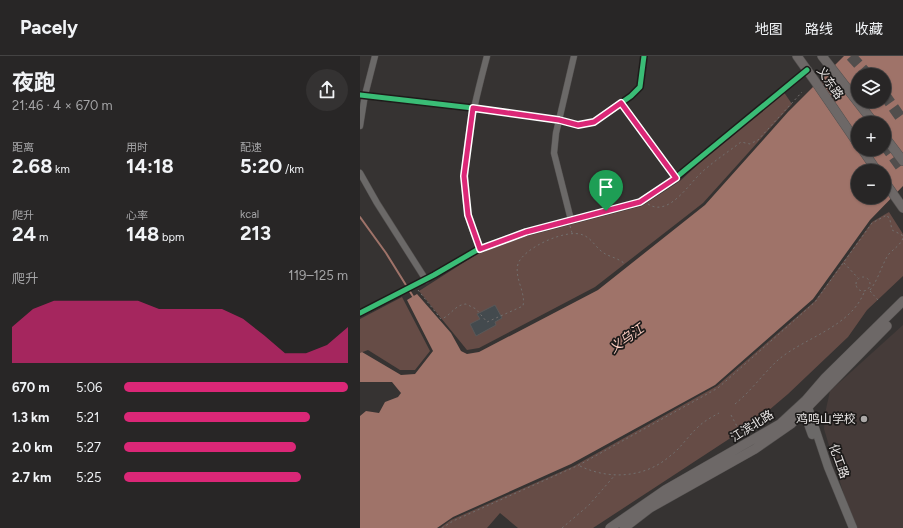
<!DOCTYPE html>
<html lang="zh">
<head>
<meta charset="utf-8">
<style>
	:root { --surface:#282626; --page:#343232; --text:#f1f3f6; --muted:#a5a5a7; --line:#444343; --accent:#db2777 }
	body { margin:0; font-family:Figtree,"Noto Sans SC",sans-serif; background:var(--page); color:var(--text); height:100vh; display:flex; flex-direction:column; font-size:15px; white-space:nowrap }
	* { box-sizing:border-box; margin:0 }
	p { font-size:13px; color:var(--muted) }
	.icon { flex:none; width:22px; height:22px; fill:none; stroke:currentColor; stroke-width:2; stroke-linecap:round; stroke-linejoin:round }
	.map { position:relative; flex:1; overflow:hidden }
	.drawer { display:flex; flex-direction:column; background:var(--surface); width:360px }
	.drawer>* { flex:none }
	.tools { position:absolute; left:491px; top:12px; display:grid; gap:8px }
	.tools a { display:grid; place-items:center; width:40px; height:40px; border-radius:50%; background:var(--surface); box-shadow:0 1px 3px #0004,0 0 0 1px var(--line); font-size:20px }
	.pin { position:absolute; display:grid; place-items:center; width:34px; height:34px; color:#fff; margin:-41px -17px; border-radius:50% 50% 50% 0; rotate:-45deg; box-shadow:0 0 4px #0007 }
	.pin .icon { rotate:45deg }
	.round { display:grid; place-items:center; flex:none; width:42px; height:42px; border-radius:21px; background:var(--page) }
	.head { display:flex; align-items:center; justify-content:space-between; height:68px; padding:0 12px }
	h1 { font-size:22px; font-weight:700; line-height:30px }
	.stats { display:grid; grid-template-columns:repeat(3,1fr); gap:6px; height:68px; padding:4px 12px }
	.stats div { display:grid; align-content:center }
	.stats b { font-size:20px; font-weight:700 }
	.stats small { font-size:11px; font-weight:400 }
	.stats p { font-size:11px }
	.chart { height:112px; padding:8px 12px }
	.chart p { display:flex; justify-content:space-between }
	.chart svg { width:100%; height:72px; margin-top:4px; fill:var(--accent); opacity:.7 }
	ul { padding:0 12px; list-style:none; font-size:13px }
	li { display:grid; grid-template-columns:64px 48px 1fr; align-items:center; height:30px }
	li i { height:10px; border-radius:5px; background:var(--accent) }
	header { display:flex; align-items:center; gap:24px; box-sizing:border-box; height:56px; padding:0 20px; background:var(--surface); border-bottom:1px solid var(--line) }
	header strong { font-size:19px }
	nav { display:flex; gap:22px; margin-inline-start:auto; font-size:14px }
	main { display:flex; flex:1; min-height:0 }
	.map>svg:first-child { display:block }
</style>
</head>
<body>
<header>
<strong>Pacely</strong>
<nav><a>地图</a><a>路线</a><a>收藏</a></nav>
</header>
<main>
<section class="drawer">
<div class="head"><div><h1>夜跑</h1><p>21:46 · 4 × 670 m</p></div><a class="round"><svg class="icon" aria-label="share" viewBox="0 0 24 24"><path d="M12 15V3M7 8l5-5 5 5M5 13v7h14v-7"/></svg></a></div>
<div class="stats">
<div><p>距离</p><b>2.68<small> km</small></b></div>
<div><p>用时</p><b>14:18</b></div>
<div><p>配速</p><b>5:20<small> /km</small></b></div>
</div>
<div class="stats">
<div><p>爬升</p><b>24<small> m</small></b></div>
<div><p>心率</p><b>148<small> bpm</small></b></div>
<div><p>kcal</p><b>213</b></div>
</div>
<div class="chart"><p><span>爬升</span>119–125 m</p>
<svg viewBox="0 0 160 44" preserveAspectRatio="none"><path d="M0 44V22L10 11L20 6L30 6L40 6L50 6L60 6L70 11L80 11L90 11L100 11L110 17L120 27L130 38L140 38L150 33L160 22V44z"/></svg>
</div>
<ul>
<li><b>670 m</b>5:06<i style="width:100%"></i></li>
<li><b>1.3 km</b>5:21<i style="width:83%"></i></li>
<li><b>2.0 km</b>5:27<i style="width:77%"></i></li>
<li><b>2.7 km</b>5:25<i style="width:79%"></i></li>
</ul>
</section>
<div class="map">
<svg width="543" height="472" viewBox="0 0 543 472">
	<rect width="100%" height="100%" fill="#363332"/>
	<!-- built -->
	<path fill="#453b39" d="M543,269V472H494L464,373L466,353L470,335Z"/>
	<!-- green -->
	<path fill="#664c46" d="M421,32L432,48L343,147L235,231L119,292L107,294L59,235L117,198L167,180L282,150L320,125Z
		M529,156L543,178V220L507,254L488,281L428,338L395,366L233,472H158L140,457L127,472H80L91,464L214,410L357,330L455,245L512,166Z
		M42,241L70,295L55,314H40L8,294L0,297V263Z"/>
	<!-- water -->
	<path fill="#9f7369" fill-rule="evenodd" d="M484,0H543V130L510,164L453,243L355,329L211,408L93,461L77,472H0V360L6,355L19,357L25,346L38,341L41,337L32,326H0V297L2,296L41,319L55,318L73,295L47,244L57,238L91,277L101,295L107,298L119,296L238,234L345,149L428,56ZM498,19H524V45H498ZM498,67H524V93H498ZM498,115H524V141H498Z"/>
	<g fill="none" stroke-linecap="round" stroke-linejoin="round">
		<!-- stream -->
		<path stroke="#9f7369" stroke-width="2" d="M0,161L26,197L54,242"/>
	</g>
	<!-- building -->
	<path fill="#434a4e" stroke="#5a5858" d="M135,249L142,262L135,266L136,269L116,280L110,268L120,263L117,258Z"/>
	<g fill="none" stroke-linecap="round" stroke-linejoin="round">
		<!-- trunk-tunnel -->
		<path stroke="#514e4d" stroke-width="11" stroke-dasharray="11 5.5" stroke-linecap="butt" d="M491,0L508,19
			M524,38L543,65
			M524,88L543,114"/>
		<!-- minor casing -->
		<g stroke="#53504f" stroke-width="7">
			<path id="minor" d="M0,39L113,52L199,64L218,69L234,66L271,40L280,31L284,0
				M261,47L316,121
				M0,70L5,39L15,0
				M0,117L17,147L66,224
				M211,164L194,97L196,77L214,0
				M121,193C116,182 110,169 108,158C98,106 114,50 127,0
				M0,257L74,219L117,194L166,176L280,146L313,124L447,14"/>
		</g>
		<!-- tertiary casing -->
		<g stroke="#53504f" stroke-width="9">
			<path id="tertiary" d="M446,345L468,411L493,472
				M442,351L452,379"/>
		</g>
		<!-- secondary casing -->
		<g stroke="#53504f" stroke-width="10">
			<path id="secondary" d="M437,0L447,14
				M462,0L514,67
				M457,28L498,88
				M524,80L543,105
				M502,93L517,115
				M524,125L543,152
				M250,472L305,434L420,368L446,344L465,322L543,245
				M264,472L290,452L395,393L431,368L527,270"/>
		</g>
		<!-- path -->
		<path stroke="#726f6e" stroke-width="1" stroke-dasharray="2 3" stroke-linecap="butt" d="M288,148C309,162 330,126 342,116C354,105 368,96 381,86L390,88L398,84L442,36
			M210,170L212,177
			M484,207L498,222
			M496 228a7 7 0 1 1 14 0a7 7 0 1 1-14 0Z
			M58,234L81,263C91,260 94,249 106,248L116,253L127,266L163,250C166,236 154,222 158,208C163,192 207,172 223,179C231,182 235,190 241,195C248,201 257,201 265,208
			M510,234C518,224 521,211 528,199C533,193 540,190 543,182
			M510,235L518,244
			M375,348C391,335 403,318 418,304C445,281 492,271 505,234
			M371,359L380,376
			M220,410C249,424 285,422 310,400C321,392 328,380 338,371C344,365 352,361 359,357
			M82,472L93,465L219,409L358,332L455,246L512,167L527,159L530,164L532,174L542,179L543,182
			M202,472L229,449L255,419"/>
		<!-- minor -->
		<use href="#minor" stroke="#6b6968" stroke-width="6"/>
		<!-- tertiary -->
		<use href="#tertiary" stroke="#6b6968" stroke-width="8"/>
		<!-- secondary -->
		<use href="#secondary" stroke="#6d6867" stroke-width="9"/>
		<!-- secondary-bridge casing -->
		<g stroke="#53504f" stroke-width="10" stroke-linecap="butt">
			<path id="secondary-bridge" d="M447,14L457,28"/>
		</g>
		<!-- secondary-bridge -->
		<use href="#secondary-bridge" stroke="#6d6867" stroke-width="9"/>
		<!-- cycleway casing -->
		<g stroke="#1d1b1a" stroke-width="8">
			<path id="cycleway" d="M0,39L113,52L199,64L218,69L234,66L271,40L280,31L284,0
				M0,257L74,219L117,194L166,176L280,146L313,124L447,14"/>
		</g>
		<!-- cycleway -->
		<use href="#cycleway" stroke="#3abd76" stroke-width="5"/>
	</g>
	<g fill="none" stroke-linecap="round" stroke-linejoin="round">
		<!-- route casing -->
		<g stroke="#fff" stroke-width="8">
			<path id="route" d="M261,47L316,122L280,146L166,176L120,193L108,159L104,120L113,52L199,64L218,69L234,66Z"/>
		</g>
		<!-- route -->
		<use href="#route" stroke="#db2777" stroke-width="5"/>
	</g>
	<!-- markers -->
	<circle fill="#aba8a7" stroke="#1d1b1a" stroke-width="1.5" cx="504" cy="363" r="4"/>
	<g text-anchor="middle" stroke-width="3.5" stroke-linejoin="round" paint-order="stroke">
		<!-- street labels -->
		<g font-size="12" fill="#eae7e6" stroke="#1d1b1a">
			<text transform="translate(470 27) rotate(55)" y="4">义东路</text>
			<text transform="translate(392 370) rotate(-32)" y="4">江滨北路</text>
			<text transform="translate(479 405) rotate(70)" y="4">化工路</text>
		</g>
		<!-- poi labels -->
		<g font-size="12" fill="#eae7e6" stroke="#1d1b1a" text-anchor="end">
			<text x="496" y="367">鸡鸣山学校</text>
		</g>
		<!-- water labels -->
		<g font-size="13" font-style="italic" fill="#fccdc1" stroke="#1d1b1a">
			<text transform="translate(266 282) rotate(-36)" y="5">义乌江</text>
		</g>
	</g>
</svg>
<div class="tools">
<a><svg class="icon" aria-label="layers" viewBox="0 0 24 24"><path d="M12 4l9 5-9 5-9-5zM3 14l9 5 9-5"/></svg></a>
<a>+</a>
<a>−</a>
</div>
<div class="pin" style="left:246px;top:155px;background:#1e9e55"><svg class="icon" aria-label="arrive" viewBox="0 0 24 24"><path d="M6 21V4h12l-3 4 3 4H6"/></svg></div>
</div>
</main>
</body>
</html>
